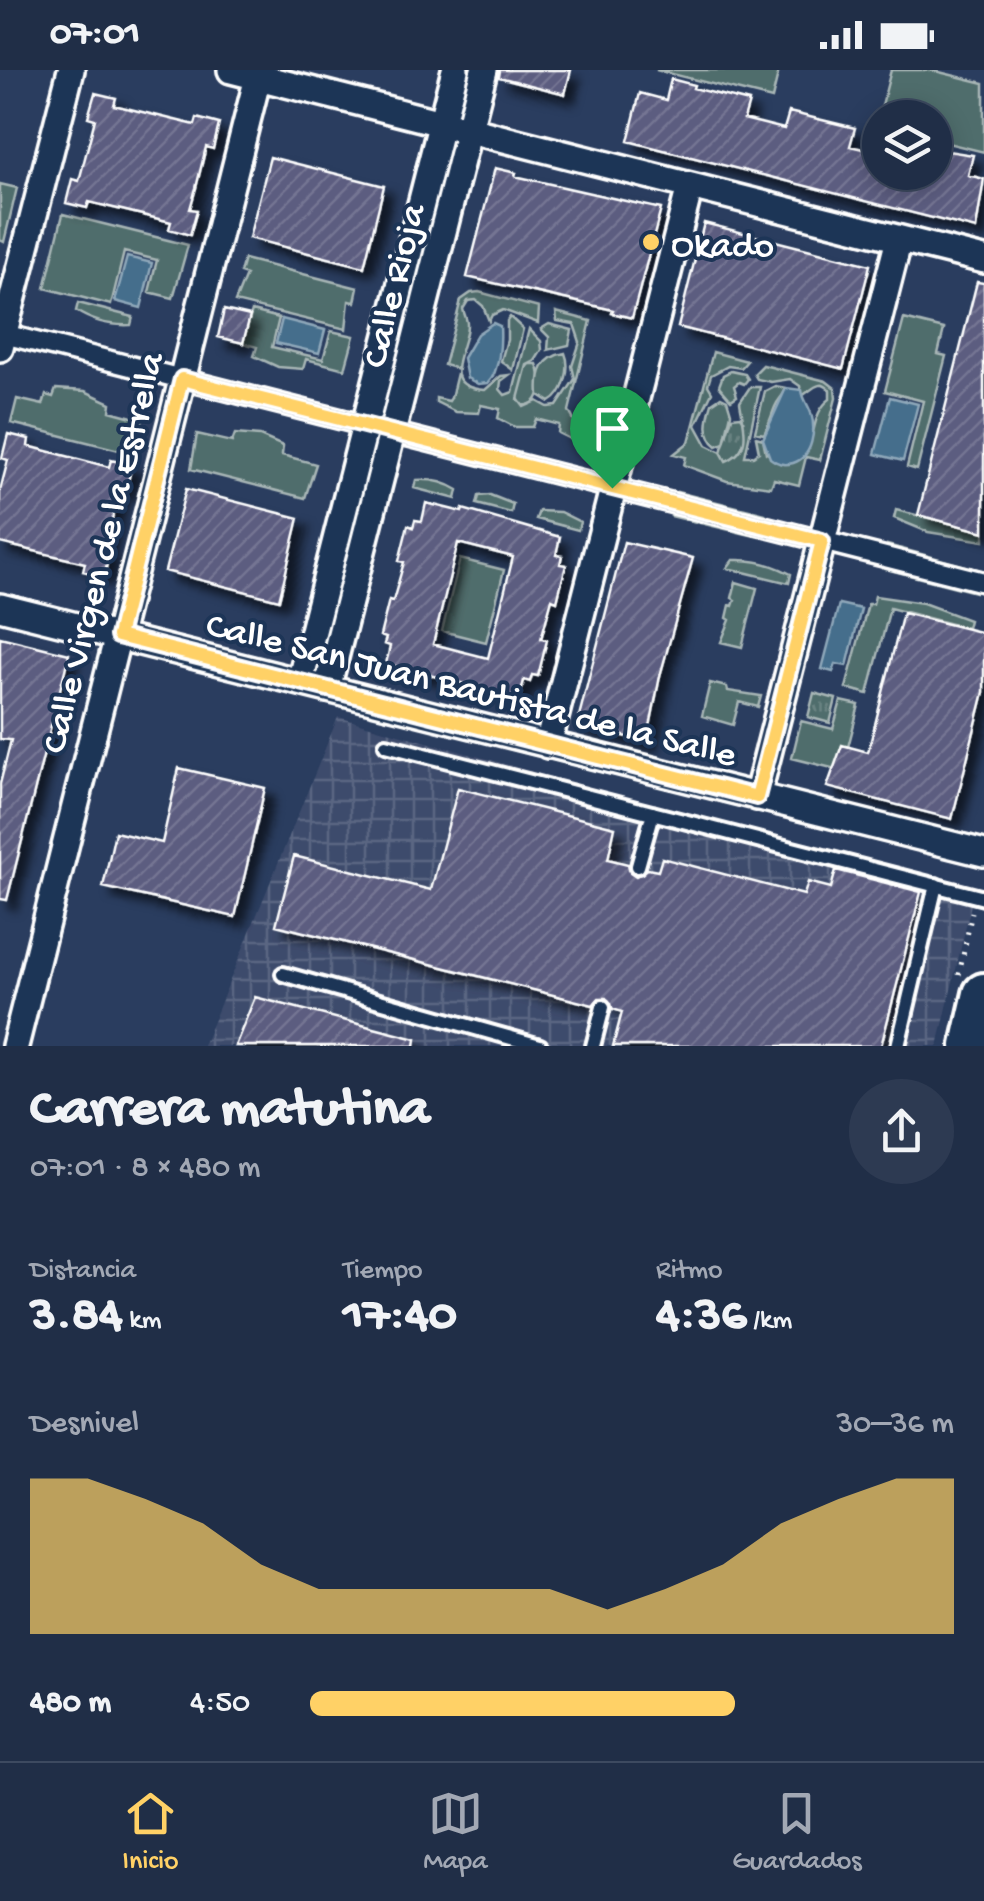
<!DOCTYPE html>
<html lang="es">
<head>
<meta charset="utf-8">
<style>
	:root { --surface:#202e47; --page:#2d3a52; --text:#f1f3f6; --muted:#a2a8b4; --line:#3d4a60; --accent:#ffd166 }
	body { margin:0; font-family:"Gochi Hand",sans-serif; background:var(--page); color:var(--text); height:100vh; display:flex; flex-direction:column; font-size:38px; white-space:nowrap }
	* { box-sizing:border-box; margin:0 }
	p { font-size:32px; color:var(--muted) }
	.icon { flex:none; width:55px; height:55px; fill:none; stroke:currentColor; stroke-width:2; stroke-linecap:round; stroke-linejoin:round }
	.map { position:relative; height:976px; overflow:hidden }
	.details { display:flex; flex-direction:column; background:var(--surface); flex:1 }
	.details>* { flex:none }
	.tools { position:absolute; left:862px; top:30px; display:grid; gap:20px }
	.tools a { display:grid; place-items:center; width:90px; height:90px; border-radius:50%; background:var(--surface); box-shadow:0 5px 25px #0003,0 0 0 2px var(--line); font-size:50px }
	.pin { position:absolute; display:grid; place-items:center; width:85px; height:85px; color:#fff; margin:-102px -42px; border-radius:50% 50% 50% 0; rotate:-45deg; box-shadow:0 0 10px #0007 }
	.pin .icon { rotate:45deg }
	.round { display:grid; place-items:center; flex:none; width:105px; height:105px; border-radius:52px; background:var(--page) }
	.headline { display:flex; align-items:center; justify-content:space-between; height:170px; padding:0 30px }
	h1 { font-size:55px; font-weight:700; line-height:75px }
	.metrics { display:grid; grid-template-columns:repeat(3,1fr); gap:15px; height:170px; padding:10px 30px }
	.metrics div { display:grid; align-content:center }
	.metrics b { font-size:50px; font-weight:700 }
	.metrics small { font-size:28px; font-weight:400 }
	.metrics p { font-size:28px }
	.chart { height:280px; padding:20px 30px }
	.chart p { display:flex; justify-content:space-between }
	.chart svg { width:100%; height:180px; margin-top:10px; fill:var(--accent); opacity:.7 }
	ul { padding:0 30px; list-style:none; font-size:32px }
	li { display:grid; grid-template-columns:160px 120px 1fr; align-items:center; height:75px }
	li i { height:25px; border-radius:12px; background:var(--accent) }
	.status { display:flex; justify-content:space-between; align-items:center; height:70px; padding:0 50px; background:var(--surface); direction:ltr }
	.status svg { height:28px; fill:currentColor }
	.dock { display:flex; justify-content:space-around; align-items:center; height:140px; border-top:2px solid var(--line); background:var(--surface); font-size:28px; color:var(--muted) }
	.dock a { display:grid; justify-items:center; gap:5px }
	.dock .on { color:var(--accent) }
	.map>svg:first-child { display:block }
</style>
</head>
<body>
<div class="status"><b>07:01</b><svg viewBox="0 0 49 12"><path d="M0 12V9h3v3zM5 12V6h3v6zM10 12V3h3v9zM15 12V0h3v12zM26 1h20v11H26zM47 4h2v5h-2z"/></svg></div>
<div class="map">
<svg width="984" height="976" viewBox="0 0 984 976">
	<defs>
		<pattern id="industrial-grid" width="8" height="8" patternUnits="userSpaceOnUse" patternTransform="scale(2.5)"><rect width="8" height="8" fill="#3d4b6c"/><path d="M0 4h8M4 0v8" fill="none" stroke="#5a6682"/></pattern>
		<pattern id="park-tufts" width="24" height="20" patternUnits="userSpaceOnUse" patternTransform="scale(2.5)"><rect width="24" height="20" fill="#506d6c"/><path d="M3 7l-1-3M5 7V3M7 7l1-3M15 17l-1-3M17 17v-4M19 17l1-3" fill="none" stroke="#6a8382"/></pattern>
		<pattern id="building-hatch" width="6" height="6" patternUnits="userSpaceOnUse" patternTransform="scale(2.5)"><rect width="6" height="6" fill="#5c5d80"/><path d="M-1 1l2-2M0 6l6-6M5 7l2-2" fill="none" stroke="#747593"/></pattern>
		<filter id="shadow"><feDropShadow dx="9" dy="9" stdDeviation="5" flood-color="#0009"/></filter>
	</defs>
	<rect width="100%" height="100%" fill="#2a3d5f"/>
	<filter id="ink" filterUnits="userSpaceOnUse"><feTurbulence type="fractalNoise" baseFrequency=".01" numOctaves="2"/><feDisplacementMap in="SourceGraphic" scale="20" xChannelSelector="R" yChannelSelector="G"/><feConvolveMatrix kernelMatrix="1 2 1 2 8 2 1 2 1" color-interpolation-filters="sRGB"/></filter>
	<g filter="url(#ink)">
		<!-- industrial -->
		<path fill="url(#industrial-grid)" d="M338,647L973,826L938,976H203Z"/>
		<!-- park -->
		<path fill="url(#park-tufts)" stroke="#a8b6b6" stroke-width="2.5" d="M529,294H537C543,308 543,339 521,335C514,323 519,304 529,294Z
			M741,346C752,361 744,385 726,391L721,382L732,347Z
			M814,623L836,629L830,653L808,647Z"/>
		<!-- garden -->
		<path fill="#506d6c" stroke="#a8b6b6" stroke-width="2.5" d="M656,0H779L772,29Z
			M891,0H931L984,13V82L935,70V48H880V56L877,55Z
			M0,114L17,118L4,172L0,170Z
			M63,144L188,175L173,228L149,222L157,190L124,182L111,235L45,218Z
			M244,189L358,218L355,232L349,231L346,259L235,232L246,205L240,203Z
			M479,222L539,238L538,253L503,240L492,245L489,251L483,236L476,230L468,231L463,239C464,244 467,249 467,254C468,277 435,317 485,320L501,306L509,305L501,311L500,319L505,325L513,322L529,259L541,271L542,280L535,291L527,295L518,329L524,337L537,331L548,337L557,336L575,309L572,296L580,272L574,254L557,251L556,242L591,251L569,341L579,360L603,366L601,374L578,373L558,363L559,355L536,349L533,357H515L498,348L500,339L481,335L479,343L456,342L436,332V328L449,331L451,328L458,299L444,295L461,230L471,223Z
			M78,233L133,247L131,255C111,256 93,252 76,241Z
			M252,241L279,248L272,277L323,289L331,261L354,266L345,299L306,289L303,299L278,297L254,286L257,277L243,273Z
			M510,247L523,259L513,300L501,291L507,270V251Z
			M904,249L944,259L938,284L946,286L917,400L907,397L923,331L885,321Z
			M549,254L572,260L569,275L548,280L549,267L541,259Z
			M713,282L747,291L741,298L728,296L711,305L708,315L712,322L696,355L707,375L721,382L726,391C754,380 743,354 740,332L750,317H760L745,386H753L759,382L756,367L763,369L766,383L793,393C820,379 807,346 830,329V320C820,308 812,320 802,326L800,316L790,309L771,312L757,309L754,304L763,295L826,311L835,318L836,328L820,390L806,387L799,415L774,409L771,417L727,411L684,395L686,387L674,384L689,372Z
			M565,283C571,297 565,324 550,332L539,325C537,303 542,287 565,283Z
			M731,301L745,304L748,309L744,314L739,312L734,316L737,326L731,330L719,316L723,305Z
			M775,316L786,318C784,326 778,329 775,337C771,347 769,354 764,364L755,362L765,321Z
			M56,319L85,321L111,333L110,341L143,350L135,384L11,353L17,329L43,335L46,325L53,327Z
			M721,327L727,330L731,343L724,373L717,376C703,365 707,349 712,333Z
			M197,364L232,372L235,364L260,366L283,376L282,385L316,394L305,428L191,399Z
			M416,410C432,409 445,412 458,420L456,429L414,418Z
			M677,422L765,444L759,467L671,446Z
			M490,425L513,434L511,443L477,434L479,426Z
			M896,440L984,462V471L928,462L894,448Z
			M539,441L560,442L580,452L578,460L536,449Z
			M887,475L981,500L975,522L882,498Z
			M460,489L504,500L486,572L442,561Z
			M733,490C754,489 773,494 791,504L789,513L727,498Z
			M736,512L757,518L742,577L721,572L730,550L727,548L730,535L733,536L735,530L732,528Z
			M875,526L923,533L969,550L967,558L890,538L868,624L846,618L868,534H873Z
			M710,613L727,617L728,621L761,626L758,637L739,632L733,655L702,646Z
			M841,631L859,635L848,677L842,676L836,699L792,688L801,651L833,659Z"/>
		<!-- water -->
		<path fill="#456e8c" stroke="#8fa8ba" stroke-width="2.5" d="M127,187L152,193L141,238L115,231Z
			M282,249L325,260L319,283L276,273Z
			M493,253L500,256C501,272 500,301 488,313L478,314L467,308L463,288L477,264Z
			M786,318L802,320C803,329 808,334 811,343C816,360 813,387 793,393C783,396 777,393 770,388L763,369Z
			M890,327L918,334L903,391L875,384Z
			M839,534L861,539L847,596L836,594L833,602L822,599Z"/>
		<!-- building -->
		<path fill="url(#building-hatch)" stroke="#fff" stroke-width="2.5" fill-rule="evenodd" filter="url(#shadow)" d="M500,0H571L565,24L499,7Z
			M671,9L694,15L693,18L749,32L744,49L784,59L789,42L855,58L850,76L880,83V102H935V79L973,85L968,105L984,109L976,159L628,71L640,23L666,30Z
			M95,23L116,28L114,35L195,55L197,48L219,54L213,79L206,77L196,118L190,139L197,140L190,165L169,159L171,152L89,132L87,138L66,133L72,109L79,111L95,49L88,47Z
			M270,87L384,116L364,197L249,168Z
			M495,98L516,103L515,106L661,139L632,248L612,243L613,240L467,207Z
			M704,153L870,195L843,299L678,257Z
			M977,212L984,213V462L918,445Z
			M224,240L250,246L243,273L218,267Z
			M8,364L29,369L28,376L109,397L111,390L132,395L126,420L120,418L114,441L105,481L110,482L104,506L83,501L85,493L0,473V421L8,390L2,388Z
			M186,419L299,448L279,530L165,501Z
			M426,433L462,442L463,439L560,467L556,485L562,486L560,494L566,495L557,531L552,529L541,569L547,570L538,606L532,605L530,612L524,610L520,628L386,594L390,576L384,574L386,568L380,566L389,530L393,531L404,492L399,491L408,455L413,457L415,450L422,451ZM458,473L513,487L488,588L433,574Z
			M624,472L693,488L660,606L647,672L577,654Z
			M903,543L984,563V622L952,749L827,717L842,675L868,682Z
			M0,567L69,584L7,830L0,829V714L11,670L0,669Z
			M179,698L265,718L235,847L103,817L115,762L162,773Z
			M458,718L615,757L608,789L628,794L630,802L636,806L648,799L658,801L662,788L804,825L808,812L831,818L836,800L921,822L881,976H613L622,942L613,939L606,928H599L593,935L276,855L294,786L431,820Z
			M255,927L416,969L415,976H235Z"/>
		<g fill="none" stroke-linecap="round" stroke-linejoin="round">
			<!-- service casing -->
			<g stroke="#fff" stroke-width="20">
				<path id="service" d="M386,675L984,828
					M638,796L653,743
					M283,904L540,976
					M593,976L603,937
					M898,976L936,815"/>
			</g>
			<!-- pedestrian casing -->
			<g stroke="#fff" stroke-width="25">
				<path id="pedestrian" d="M0,263L984,512"/>
			</g>
			<!-- minor casing -->
			<g stroke="#fff" stroke-width="32">
				<path id="minor" d="M231,0L984,190
					M0,278L71,0
					M0,537L984,783
					M300,612L455,0
					M327,619L484,0
					M548,675L690,116
					M757,727L899,169
					M15,976L258,7"/>
			</g>
			<!-- primary casing -->
			<g stroke="#fff" stroke-width="48">
				<path id="primary" d="M972,976L984,924"/>
			</g>
			<!-- path -->
			<path stroke="#fff" stroke-width="5" stroke-dasharray="2.5 8" stroke-linecap="butt" d="M959,905L972,842"/>
			<!-- service -->
			<use href="#service" stroke="#1d3557" stroke-width="12"/>
			<!-- pedestrian -->
			<use href="#pedestrian" stroke="#1d3557" stroke-width="18"/>
			<!-- minor -->
			<use href="#minor" stroke="#1d3557" stroke-width="25"/>
			<!-- primary -->
			<use href="#primary" stroke="#1d3557" stroke-width="40"/>
		</g>
	</g>
	<g fill="none" stroke-linecap="round" stroke-linejoin="round" filter="url(#ink)">
		<!-- route casing -->
		<g stroke="#fff" stroke-width="20">
			<path id="route" d="M182,309L822,471L757,727L118,566Z"/>
		</g>
		<!-- route -->
		<use href="#route" stroke="#ffd166" stroke-width="12"/>
	</g>
	<!-- markers -->
	<circle fill="#ffd166" stroke="#1d3557" stroke-width="4" cx="651" cy="172" r="10"/>
	<g text-anchor="middle" stroke-width="8" stroke-linejoin="round" paint-order="stroke">
		<!-- poi labels -->
		<g font-size="38" fill="#fff" stroke="#1d3557" text-anchor="start">
			<text x="671" y="185">Okado</text>
		</g>
		<!-- street labels -->
		<g font-size="38" fill="#fff" stroke="#1d3557">
			<text transform="translate(391 215) rotate(-76)" y="13">Calle Rioja</text>
			<text transform="translate(100 482) rotate(-76)" y="13">Calle Virgen de la Estrella</text>
			<text transform="translate(472 617) rotate(14)" y="13">Calle San Juan Bautista de la Salle</text>
		</g>
	</g>
</svg>
<div class="tools">
<a><svg class="icon" aria-label="layers" viewBox="0 0 24 24"><path d="M12 4l9 5-9 5-9-5zM3 14l9 5 9-5"/></svg></a>
</div>
<div class="pin" style="left:612px;top:418px;background:#1e9e55"><svg class="icon" aria-label="arrive" viewBox="0 0 24 24"><path d="M6 21V4h12l-3 4 3 4H6"/></svg></div>
</div>
<section class="details">
<div class="headline"><div><h1>Carrera matutina</h1><p>07:01 · 8 × 480 m</p></div><a class="round"><svg class="icon" aria-label="share" viewBox="0 0 24 24"><path d="M12 15V3M7 8l5-5 5 5M5 13v7h14v-7"/></svg></a></div>
<div class="metrics">
<div><p>Distancia</p><b>3.84<small> km</small></b></div>
<div><p>Tiempo</p><b>17:40</b></div>
<div><p>Ritmo</p><b>4:36<small> /km</small></b></div>
</div>
<div class="chart"><p><span>Desnivel</span>30–36 m</p>
<svg viewBox="0 0 160 44" preserveAspectRatio="none"><path d="M0 44V6L10 6L20 11L30 17L40 27L50 33L60 33L70 33L80 33L90 33L100 38L110 33L120 27L130 17L140 11L150 6L160 6V44z"/></svg>
</div>
<ul>
<li><b>480 m</b>4:50<i style="width:66%"></i></li>
</ul>
</section>
<nav class="dock">
<a class="on"><svg class="icon" aria-label="home" viewBox="0 0 24 24"><path d="M3 11l9-7 9 7M6 9v11h12V9"/></svg>Inicio</a>
<a><svg class="icon" aria-label="map" viewBox="0 0 24 24"><path d="M3 6l6-2 6 2 6-2v14l-6 2-6-2-6 2zM9 4v14M15 6v14"/></svg>Mapa</a>
<a><svg class="icon" aria-label="saved" viewBox="0 0 24 24"><path d="M7 4h10v16l-5-4-5 4z"/></svg>Guardados</a>
</nav>
</body>
</html>
